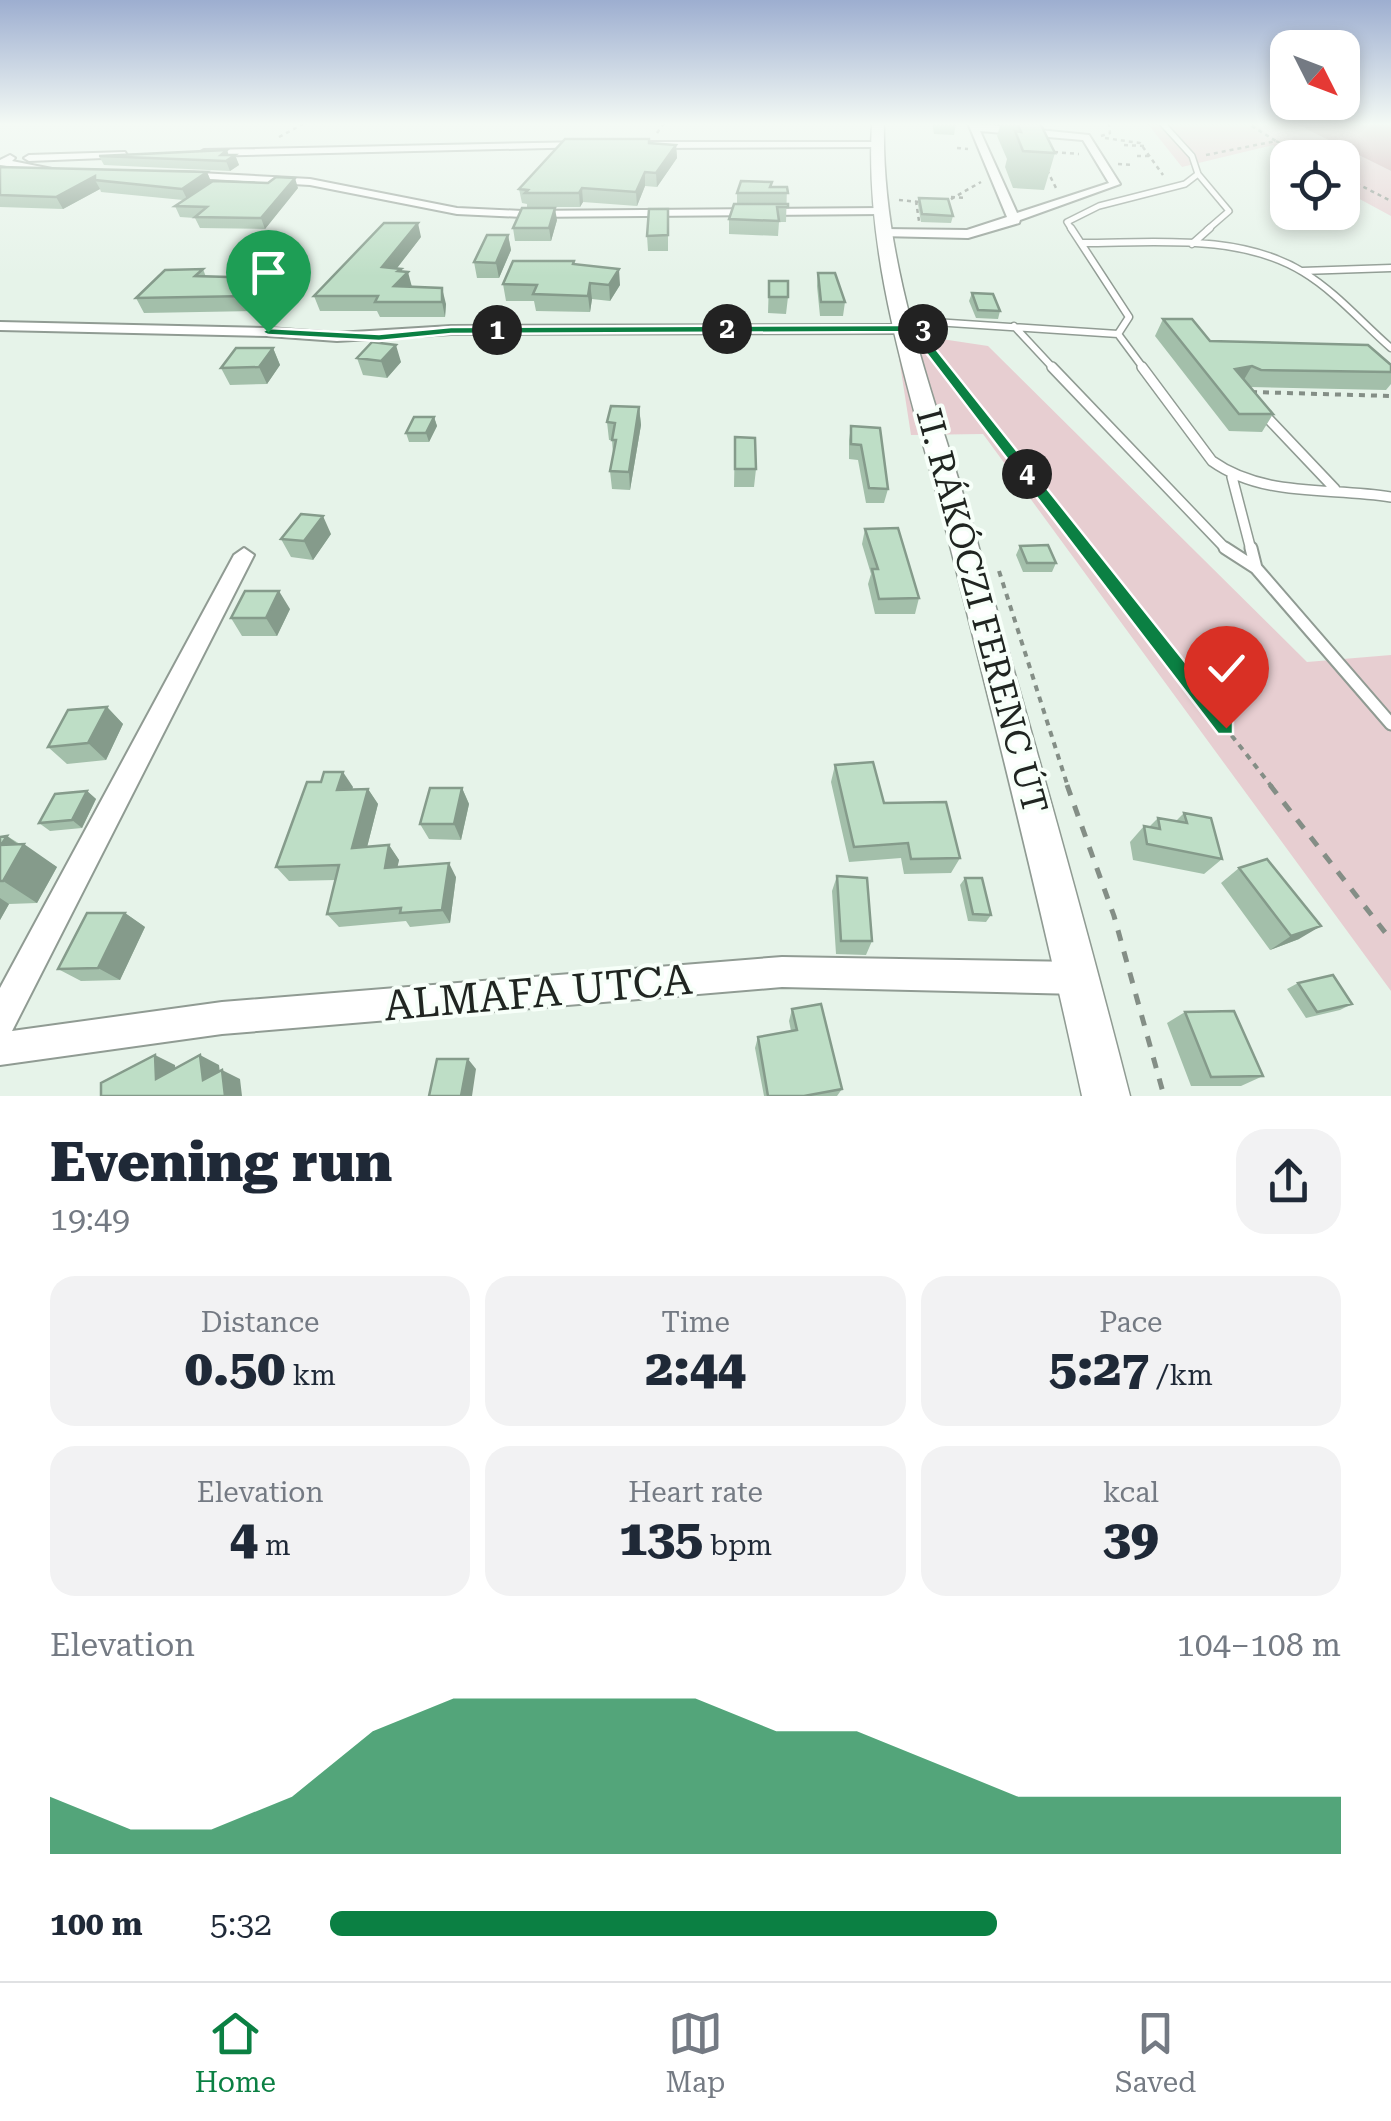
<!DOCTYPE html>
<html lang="en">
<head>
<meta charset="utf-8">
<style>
	:root { --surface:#fff; --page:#f2f2f3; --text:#1f2937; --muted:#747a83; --line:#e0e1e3; --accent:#0b8043 }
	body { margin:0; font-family:"Roboto Serif",serif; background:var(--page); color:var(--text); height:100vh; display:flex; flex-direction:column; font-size:38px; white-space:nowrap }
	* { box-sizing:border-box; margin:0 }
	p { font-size:32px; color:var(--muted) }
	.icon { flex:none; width:55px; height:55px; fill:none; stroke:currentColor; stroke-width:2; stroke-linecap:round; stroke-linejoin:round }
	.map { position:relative; height:1096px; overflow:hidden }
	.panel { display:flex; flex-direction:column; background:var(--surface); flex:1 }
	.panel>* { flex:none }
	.needle { width:65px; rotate:132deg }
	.controls { position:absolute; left:1270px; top:30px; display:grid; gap:20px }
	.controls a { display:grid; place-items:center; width:90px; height:90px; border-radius:20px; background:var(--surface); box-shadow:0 5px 15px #0003; font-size:50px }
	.pin { position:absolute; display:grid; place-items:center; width:85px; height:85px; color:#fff; margin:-102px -42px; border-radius:50% 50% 50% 0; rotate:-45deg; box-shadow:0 0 10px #0007 }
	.pin .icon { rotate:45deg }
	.km { position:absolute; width:50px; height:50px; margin:-25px; border-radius:50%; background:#222; color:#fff; font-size:28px; line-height:50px; text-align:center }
	.round { display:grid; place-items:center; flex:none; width:105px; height:105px; border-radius:30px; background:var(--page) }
	.summary { display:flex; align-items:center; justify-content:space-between; height:170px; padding:0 50px }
	h1 { font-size:55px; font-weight:800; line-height:75px }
	.figures { display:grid; grid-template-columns:repeat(3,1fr); gap:15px; height:170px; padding:10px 50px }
	.figures div { display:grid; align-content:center; border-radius:25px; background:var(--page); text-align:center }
	.figures b { font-size:50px; font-weight:800 }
	.figures small { font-size:28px; font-weight:400 }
	.figures p { font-size:28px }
	.chart { height:280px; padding:20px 50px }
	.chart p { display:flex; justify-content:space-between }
	.chart svg { width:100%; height:180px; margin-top:10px; fill:var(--accent); opacity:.7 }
	ul { padding:0 50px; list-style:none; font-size:32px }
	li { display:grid; grid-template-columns:160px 120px 1fr; align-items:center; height:75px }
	li i { height:25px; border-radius:12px; background:var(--accent) }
	.dock { display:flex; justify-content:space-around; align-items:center; height:140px; border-top:2px solid var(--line); background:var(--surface); font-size:28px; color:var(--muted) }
	.dock a { display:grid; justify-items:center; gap:5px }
	.dock .active { color:var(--accent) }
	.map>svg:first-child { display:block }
</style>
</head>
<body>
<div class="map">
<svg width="1391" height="1096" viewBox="0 0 1391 1096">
	<rect width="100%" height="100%" fill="#e6f3e9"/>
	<!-- green -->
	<path fill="#e7ced1" d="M1147,123H1294L1391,171V216L1343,190L1342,158L1291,157L1273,145L1182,167Z
		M895,332L988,346L1307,662L1391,655V991L983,434L911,435Z"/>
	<!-- water -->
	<path fill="#cda5ac" d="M1294,123H1391V171Z"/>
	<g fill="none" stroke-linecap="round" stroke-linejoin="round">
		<!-- lane-far3 casing -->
		<g stroke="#909b93" stroke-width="8">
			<path id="lane-far3" d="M1198,174L1229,211L1207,230
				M1072,230L1067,222L1099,206L1185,184L1198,174L1192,156L1162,123"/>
		</g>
		<!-- lane-far2 casing -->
		<g stroke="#909b93" stroke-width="9">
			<path id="lane-far2" d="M1082,243C1154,243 1239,233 1303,272C1336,292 1362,323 1391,348
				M1192,244L1210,228
				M1302,271L1391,268
				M904,320L1118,334L1129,317L1071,228
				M1014,326L1054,369
				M1118,334L1144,369"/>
		</g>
		<!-- lane-far1 casing -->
		<g stroke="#909b93" stroke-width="12">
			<path id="lane-far1" d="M1052,367L1227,550
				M1142,367L1212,461C1264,498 1330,487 1391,497
				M1260,410L1335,489
				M1232,477L1251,550"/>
		</g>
		<!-- lane casing -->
		<g stroke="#909b93" stroke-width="15">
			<path id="lane" d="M1225,548L1256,568L1391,724
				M1251,548L1256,568"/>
		</g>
		<!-- street casing -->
		<g stroke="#909b93" stroke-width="4">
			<path id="street" d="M968,123L1089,135L1120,184L1020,220L1019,223L968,238L880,236V230L884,229L967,230L1007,217ZM980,131L1083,140L1109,183L1017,213Z
				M585,142L588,147L204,156L199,153L204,150Z
				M876,142L879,147L648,148L643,145L648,142Z
				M125,152L128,157L29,161L24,158L29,155Z
				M10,155L15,158L12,161L52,169L47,172L0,165V160Z
				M181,172L310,179L457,208L523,211L881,208L887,211L881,214L523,217L457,214L310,185L177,177Z
				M0,322L268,328L337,333L451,326L906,325L913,329L906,333L451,334L337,341L268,336L0,330Z
				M244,548L254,555L12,1031L222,1002L782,957L1079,962L1090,967L1095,978L1090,989L1079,994L782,987L222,1034L0,1065V988L234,555Z"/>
		</g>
		<!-- secondary casing -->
		<g stroke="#909b93" stroke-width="3">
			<path id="secondary" d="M872,123H884C881,263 934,394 973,527C1027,716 1081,905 1130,1096H1082C1041,906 994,718 946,530C912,395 864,263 872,123Z"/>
		</g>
		<!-- path-far2 -->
		<path stroke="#848e86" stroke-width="2.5" stroke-dasharray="4 4" stroke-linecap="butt" d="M657,133L664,123
			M1101,136L1110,133L1109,123
			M279,137L305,123
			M1105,138L1140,143L1163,175
			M1276,141L1308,158
			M1124,145L1144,146
			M957,148L968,149
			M1054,152L1079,154
			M1206,155L1276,141L1247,123
			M1137,156H1151
			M1118,164L1133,165
			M1047,170L1056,188
			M1342,176L1391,201
			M951,197L966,198
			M899,200L920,202
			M916,201L919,221
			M944,203L981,182
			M932,353L945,369"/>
		<!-- path-far1 -->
		<path stroke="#848e86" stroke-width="4" stroke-dasharray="6 6" stroke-linecap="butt" d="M943,367L1272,787
			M1251,392L1391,396
			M999,571L1068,787"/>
		<!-- path -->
		<path stroke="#848e86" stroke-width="5" stroke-dasharray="11 11" stroke-linecap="butt" d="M1067,785L1114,916L1164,1096
			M1270,785L1391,940"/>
		<!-- lane-far3 -->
		<use href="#lane-far3" stroke="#fff" stroke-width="5"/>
		<!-- lane-far2 -->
		<use href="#lane-far2" stroke="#fff" stroke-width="6"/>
		<!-- lane-far1 -->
		<use href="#lane-far1" stroke="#fff" stroke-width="9"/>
		<!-- lane -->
		<use href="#lane" stroke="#fff" stroke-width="11"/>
		<!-- street -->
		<use href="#street" fill="#fff" fill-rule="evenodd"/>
		<!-- secondary -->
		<use href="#secondary" fill="#fff" fill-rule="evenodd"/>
	</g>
	<!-- wall -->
	<path fill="#a3bfaa" d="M932,123H956L954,135L934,134Z
		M1001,123H1040L1055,153L1044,190L1013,188L1005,167L1007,159L997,136Z
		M649,143L676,145L677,158L657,187L645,186L637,206L583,202L580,207H527V204L522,203L519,189Z
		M227,150L228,155H235L239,165L230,171L104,165L99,156Z
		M0,167L207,172L211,182L298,188L265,229L200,228L195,218L180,217L175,206L183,200L101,192L100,189L63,209L0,207Z
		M771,187H787L786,222H779L778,236L729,234V219L737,204V193Z
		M919,198L953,216L951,223L921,222L918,205Z
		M668,209V251H648L647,236Z
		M557,220L551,241H515L513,228Z
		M508,235L511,250L499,278H477L474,262Z
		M421,237L397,268L401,269L412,287L446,304L445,317H380L377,311H320L314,296Z
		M574,265L620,285L610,301L592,299L590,312L536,311L534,301H506L503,284Z
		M203,269L206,277L266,278L272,292L255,311L144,313L136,298Z
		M818,273L845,302L843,316H820L817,286Z
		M769,281L788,297L786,314L768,313Z
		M972,293L1000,311L998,319L976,318L969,301Z
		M1163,319L1210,341L1391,365V384L1386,390L1250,387L1273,414L1262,432L1229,431L1155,336Z
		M273,348L280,365L267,384L230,385L221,368Z
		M357,358L401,362L387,378L363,375Z
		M639,407L641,425L630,490L612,489L610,471L613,454L612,440H609L607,422Z
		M434,417L437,426L429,442H409L406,433Z
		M851,426L888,489L884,503H866L858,460L849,459V440Z
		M735,437L756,469L754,487H734Z
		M865,529L919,598L915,614H875L868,584L871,574L862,544Z
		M331,534L313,560L291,557L281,539Z
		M1020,546L1056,563L1052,572H1023L1016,555Z
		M290,609L277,636H242L231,618Z
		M107,707L123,724L106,760L67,764L48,747Z
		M835,765L960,858L951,873L904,874L901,858L849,862L831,782Z
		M353,787L352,789H368L378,804L367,847L389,845L399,860L397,867L456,877L450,923L410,927L406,921L339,927L327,914L336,880L289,881L276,867Z
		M462,788L469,804L461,840L429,839L420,824Z
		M87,791L96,799L82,828L50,831L39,823Z
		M1184,813L1222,859L1204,874L1133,860L1130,842L1144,826L1149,827L1158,818L1176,821Z
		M7,836L57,867L37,903L9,904L0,920V837Z
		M1239,868L1299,939L1270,950L1221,883Z
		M837,876L872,941L866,955L836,954L832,891Z
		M965,878L991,915L986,922L968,921L960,885Z
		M125,913L145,927L120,980L81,981L58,969Z
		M1298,983L1352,1004L1340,1010L1306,1018L1287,989Z
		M792,1009L842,1089L837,1096H764L755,1048L758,1037L791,1031L789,1021Z
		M1185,1012L1263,1076L1241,1086H1191L1167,1023Z"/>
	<!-- shaded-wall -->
	<path fill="#859b8b" d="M676,145L677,158L657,187L656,173Z
		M227,150L230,159L235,155L239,165L230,171L226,161L221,155Z
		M207,172L212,184L188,201L182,189Z
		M645,172V186L637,206L636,192Z
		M95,176V180L100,189L63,209L56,197Z
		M295,178L298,188L265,229L261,218Z
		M582,188L583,202L580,207L579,193Z
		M555,208L557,220L551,241L549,228Z
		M418,223L421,237L387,281L382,267Z
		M508,235L511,250L499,278L496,263Z
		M401,269L404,277L408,272L412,287L394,286L398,271Z
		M619,269L620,285L610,301L609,285Z
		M266,278L272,292L255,311L248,296Z
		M590,283L592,299L590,312L588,296Z
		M442,288L446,304L445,317L442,302Z
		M396,345L401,362L387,378L381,361Z
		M273,348L280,365L267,384L259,367Z
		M1252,366L1242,383L1235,369Z
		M639,407L641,425L630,490L629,472Z
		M434,417L437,426L429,442L426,433Z
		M323,516L331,534L313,560L304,541Z
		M279,591L290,609L277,636L266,618Z
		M107,707L123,724L106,760L88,743Z
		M343,772L353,787L347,805L337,790Z
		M462,788L469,804L461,840L454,824Z
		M368,789L378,804L363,863L352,848Z
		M87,791L96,799L82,828L72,820Z
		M7,836L23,848L24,844L57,867L37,903L3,881L1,845Z
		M389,845L399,860L394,883L385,868Z
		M449,863L456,877L450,923L442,910Z
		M0,898L9,904L0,920Z
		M125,913L145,927L120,980L98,968Z
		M1321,926L1299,939L1270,950L1291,936Z
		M155,1055L175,1065L177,1088L156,1079Z
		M200,1055L219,1065L222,1090L203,1080Z
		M468,1059L476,1069L472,1096H461Z
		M222,1070L240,1079L242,1096H225Z"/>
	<!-- building -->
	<path fill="#bedec6" stroke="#859b8b" stroke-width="2.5" d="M1017,123H1040L1055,153L1023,151L1015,131L1021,132Z
		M565,139H649V143L676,145L656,173L645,172L636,192L582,188L579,193H525L528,190L519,189Z
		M227,150L221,155H235L226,161L99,156Z
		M0,167L207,172L182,189L95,180V176L56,197L0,195Z
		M276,177L295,178L261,218L195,217L207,207L175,206L213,181L268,183Z
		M741,181L772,182L770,187H787L788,193H737Z
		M919,198L948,199L953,216L922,214Z
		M734,204H788V207H777L779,221L729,219Z
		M522,208H555L549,228H513Z
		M649,209H668V235L647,236Z
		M384,223H418L382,267L401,269L398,271L408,272L394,286L442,288V302H375L378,296H314Z
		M487,235H508L496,263L474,262Z
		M513,261H574L573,264L619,269L609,285L590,283L588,296L533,294L537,285L503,284Z
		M203,269L195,276L266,278L248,296L136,298L165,270Z
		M818,273H835L845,302H821Z
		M769,281H788V297H769Z
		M972,293L993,294L1000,311L978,310Z
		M1163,319H1192L1210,341L1368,345L1391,365V372L1261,370L1252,366L1235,369L1273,414H1239Z
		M372,342L396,345L381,361L357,358Z
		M236,348H273L259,367L221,368Z
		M611,406L639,407L629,472L610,471L616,440H612L615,423L607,422Z
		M414,417H434L426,433H406Z
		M851,426L880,428L888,489L869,488L861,445L851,444Z
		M735,437L755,438L756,469H735Z
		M301,514L323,516L304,541L281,539Z
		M898,528L919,598L879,599L872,569H878L865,529Z
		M1048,545L1056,563H1027L1020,546Z
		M245,591H279L266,618H231Z
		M107,707L88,743L48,747L68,710Z
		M873,762L884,803L946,802L960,858L911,859L908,843L854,847L835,765Z
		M324,772H343L337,790L368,789L352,848L389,845L385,868L449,863L442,910L400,913L401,908L327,914L339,865L276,867L307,782H321Z
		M430,788H462L454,824H420Z
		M87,791L72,820L39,823L55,794Z
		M1184,813L1211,818L1222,859L1147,844L1144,826L1160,829L1158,818L1187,823Z
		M7,836L1,845L24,844L3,881H0V837Z
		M1267,859L1321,926L1291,936L1239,868Z
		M837,876L867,878L872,941H841Z
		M965,878H982L991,915L973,914Z
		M87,913H125L98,968L58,969Z
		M1333,975L1352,1004L1317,1012L1298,983Z
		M821,1004L842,1089L804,1096H768L758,1037L797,1030L792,1009Z
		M1234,1011L1263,1076L1211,1077L1185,1012Z
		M155,1055L156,1079L200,1055L203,1080L222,1070L225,1096H101V1083Z
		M437,1059H468L461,1096H429Z"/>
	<!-- sky -->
	<linearGradient id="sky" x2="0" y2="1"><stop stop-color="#9daed0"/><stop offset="0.45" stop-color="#f4faf5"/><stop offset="1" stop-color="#f4faf5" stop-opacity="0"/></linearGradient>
	<rect width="1391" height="276" fill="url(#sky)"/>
	<!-- route -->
	<path fill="#0b8043" stroke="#fff" stroke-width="2.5" d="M904,317L925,318L936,349L1233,722V734H1218L926,353L916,324H910L912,329L906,332L451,334L379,341L268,335L262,332L268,328L379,334L451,327L899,325L898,320Z"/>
	<g text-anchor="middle" stroke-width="8" stroke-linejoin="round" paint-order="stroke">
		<!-- street labels -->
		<g font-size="35" fill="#202521" stroke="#f7fff9">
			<text transform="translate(982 611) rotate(75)" y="12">II. RÁKÓCZI FERENC ÚT</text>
		</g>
		<!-- near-street labels -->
		<g font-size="42" fill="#202521" stroke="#f7fff9">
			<text transform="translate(538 992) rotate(-5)" y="15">ALMAFA UTCA</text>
		</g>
	</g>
</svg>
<div class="controls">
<a><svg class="needle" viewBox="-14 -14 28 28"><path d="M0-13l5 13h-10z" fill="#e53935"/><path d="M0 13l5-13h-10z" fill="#747a83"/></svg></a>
<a><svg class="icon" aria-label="locate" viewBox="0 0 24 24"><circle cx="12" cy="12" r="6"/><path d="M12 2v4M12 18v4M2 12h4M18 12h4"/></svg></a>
</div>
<div class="pin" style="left:268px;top:332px;background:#1e9e55"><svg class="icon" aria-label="arrive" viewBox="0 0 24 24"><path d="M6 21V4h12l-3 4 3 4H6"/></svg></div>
<div class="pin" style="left:1226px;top:728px;background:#d93025"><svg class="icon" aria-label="check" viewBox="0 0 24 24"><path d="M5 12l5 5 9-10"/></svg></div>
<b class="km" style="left:497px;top:330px">1</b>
<b class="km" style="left:727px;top:329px">2</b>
<b class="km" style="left:923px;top:329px">3</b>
<b class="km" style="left:1027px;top:474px">4</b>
</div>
<section class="panel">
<div class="summary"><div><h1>Evening run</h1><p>19:49</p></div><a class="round"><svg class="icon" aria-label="share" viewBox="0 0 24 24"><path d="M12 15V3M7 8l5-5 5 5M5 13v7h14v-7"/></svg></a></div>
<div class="figures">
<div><p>Distance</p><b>0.50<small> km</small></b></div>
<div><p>Time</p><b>2:44</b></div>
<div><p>Pace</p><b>5:27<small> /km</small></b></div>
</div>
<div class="figures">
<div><p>Elevation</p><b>4<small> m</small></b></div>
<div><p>Heart rate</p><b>135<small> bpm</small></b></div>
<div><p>kcal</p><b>39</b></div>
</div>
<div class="chart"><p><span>Elevation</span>104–108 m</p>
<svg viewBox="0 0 160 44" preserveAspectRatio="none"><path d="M0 44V30L10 38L20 38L30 30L40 14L50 6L60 6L70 6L80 6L90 14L100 14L110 22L120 30L130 30L140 30L150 30L160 30V44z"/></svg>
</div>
<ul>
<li><b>100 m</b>5:32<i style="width:66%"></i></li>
</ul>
</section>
<nav class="dock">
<a class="active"><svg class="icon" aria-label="home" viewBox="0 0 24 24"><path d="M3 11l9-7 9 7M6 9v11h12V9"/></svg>Home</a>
<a><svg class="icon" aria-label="map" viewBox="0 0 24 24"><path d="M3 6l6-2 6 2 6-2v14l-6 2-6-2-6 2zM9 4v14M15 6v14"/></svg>Map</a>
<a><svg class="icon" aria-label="saved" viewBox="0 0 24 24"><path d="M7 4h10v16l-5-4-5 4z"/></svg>Saved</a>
</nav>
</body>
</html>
